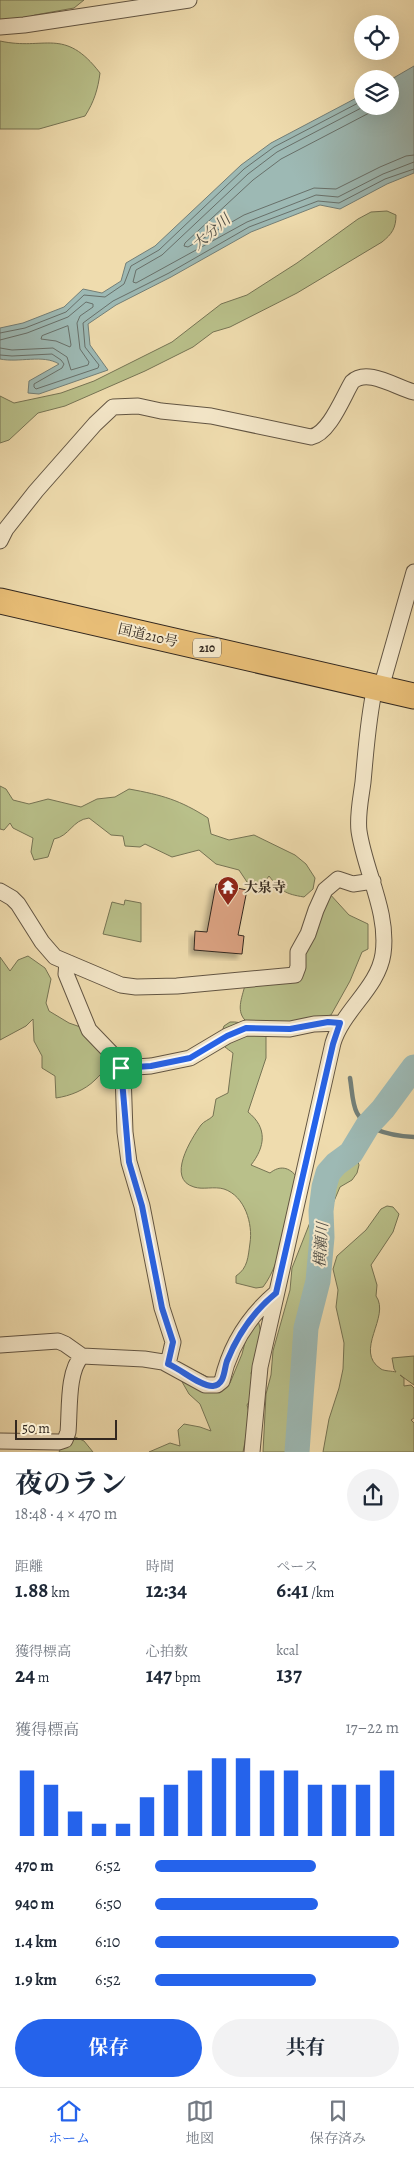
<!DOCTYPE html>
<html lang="ja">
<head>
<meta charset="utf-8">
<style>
	:root { --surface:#fff; --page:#f2f2f3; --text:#1f2937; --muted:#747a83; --line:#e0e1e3; --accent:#2563eb }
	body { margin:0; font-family:Alegreya,"Noto Serif JP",serif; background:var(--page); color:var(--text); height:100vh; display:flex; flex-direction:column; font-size:19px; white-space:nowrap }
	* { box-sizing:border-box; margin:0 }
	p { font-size:16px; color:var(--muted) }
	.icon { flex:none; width:28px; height:28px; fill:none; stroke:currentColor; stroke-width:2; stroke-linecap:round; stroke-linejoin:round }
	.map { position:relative; height:1452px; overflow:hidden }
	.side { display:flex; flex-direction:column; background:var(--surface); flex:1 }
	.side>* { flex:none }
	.fabs { position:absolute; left:354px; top:15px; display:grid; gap:10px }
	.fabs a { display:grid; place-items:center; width:45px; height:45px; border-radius:50%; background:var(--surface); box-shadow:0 5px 20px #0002; font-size:25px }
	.scale { position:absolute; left:15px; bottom:12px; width:102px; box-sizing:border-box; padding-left:5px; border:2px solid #33281f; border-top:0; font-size:14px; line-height:18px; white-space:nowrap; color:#33281f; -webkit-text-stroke:4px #f5e8ca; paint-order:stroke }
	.pin { position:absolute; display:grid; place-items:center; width:42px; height:42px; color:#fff; margin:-21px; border-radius:10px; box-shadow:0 2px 8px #0006 }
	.round { display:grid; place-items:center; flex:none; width:52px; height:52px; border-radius:26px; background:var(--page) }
	.head { display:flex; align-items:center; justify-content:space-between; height:85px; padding:0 15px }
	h1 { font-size:28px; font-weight:700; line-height:38px }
	.figures { display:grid; grid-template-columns:repeat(3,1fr); gap:8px; height:85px; padding:5px 15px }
	.figures div { display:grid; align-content:center }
	.figures b { font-size:21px; font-weight:700 }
	.figures small { font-size:14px; font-weight:400 }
	.figures p { font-size:14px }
	.chart { height:140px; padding:10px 15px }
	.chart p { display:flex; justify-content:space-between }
	.chart svg { width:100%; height:90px; margin-top:5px; stroke:var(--accent); stroke-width:6 }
	.primary-button { display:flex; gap:10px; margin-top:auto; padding:10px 15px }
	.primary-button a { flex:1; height:58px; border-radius:30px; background:var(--accent); color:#fff; font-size:20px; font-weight:700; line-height:58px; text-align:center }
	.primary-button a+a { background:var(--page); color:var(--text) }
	ul { padding:0 15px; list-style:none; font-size:16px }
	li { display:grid; grid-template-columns:80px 60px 1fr; align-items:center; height:38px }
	li i { height:12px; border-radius:6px; background:var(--accent) }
	.dock { display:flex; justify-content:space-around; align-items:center; height:70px; border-top:1px solid var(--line); background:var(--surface); font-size:14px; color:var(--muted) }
	.dock a { display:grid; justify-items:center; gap:2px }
	.dock .selected { color:var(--accent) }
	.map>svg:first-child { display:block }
</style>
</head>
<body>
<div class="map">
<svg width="414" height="1452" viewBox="0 0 414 1452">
	<defs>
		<filter id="shadow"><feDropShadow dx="-4.5" dy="4.5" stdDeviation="2.5" flood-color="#0004"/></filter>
	</defs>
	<rect width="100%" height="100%" fill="#efdcae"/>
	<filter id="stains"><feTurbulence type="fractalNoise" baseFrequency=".004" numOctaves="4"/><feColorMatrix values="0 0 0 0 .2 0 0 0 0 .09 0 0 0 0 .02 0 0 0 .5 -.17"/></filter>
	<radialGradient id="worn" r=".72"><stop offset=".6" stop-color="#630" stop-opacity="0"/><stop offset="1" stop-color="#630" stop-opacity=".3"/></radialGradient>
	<!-- green -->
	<path fill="#b9c08a" stroke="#767454" d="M0,0H84L74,8L35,15L18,21H0Z
		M0,41C45,51 64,26 100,73C98,89 94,102 85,116L39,129H0Z
		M387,211L396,215C396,228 392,234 382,242L297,293L230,327L213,332L193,347L145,371L65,406L38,413L9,440L0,443V396L14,403L61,393L94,381L172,342L221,304L247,295L297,263L358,219L371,212Z
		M0,786L6,789L13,800L29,804L48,799L81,807L97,799L115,797L129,789C162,795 180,800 208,818L211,834L229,840L254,835L295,855L306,864L315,878L313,889L304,897C285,894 281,891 269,876L260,888L247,882L239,870L216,864L199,850L172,857L145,844L140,847L125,846L123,836L111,835L89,818C72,820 70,836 54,839L48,857L34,860L31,852L33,838L13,828L10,823L4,830L0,829Z
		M328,892L349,915L368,924V949L362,952L350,981L331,1015L295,1024L247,1022C235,1012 242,998 245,985L301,964Z
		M125,900L141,903V942L103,934L112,902L124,905Z
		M28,956L45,968L51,979L46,1003L49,1011L69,1023L86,1029L117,1065C103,1068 105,1071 95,1080C85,1090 70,1096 56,1098L55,1076L42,1068V1056L34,1041L33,1019L26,1026L0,1040V957L10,971L18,960Z
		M230,1022C243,1021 255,1028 266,1035V1058L248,1112C268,1128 265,1147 251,1165L270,1173C280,1165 289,1167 297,1177C289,1210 283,1261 263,1287L256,1288L236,1283V1276C248,1268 248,1257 250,1243C253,1224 245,1196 224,1189C214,1186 203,1190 194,1187C166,1179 191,1139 201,1125C204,1121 209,1120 213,1116L216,1099L228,1093L233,1053C219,1043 218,1042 224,1026Z
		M352,1156L357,1159L359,1165L357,1173L352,1180L340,1187L326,1220L320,1267L303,1334V1363L296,1399L294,1452H263L266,1394L271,1375L273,1351L290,1290L292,1268L320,1197C333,1185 335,1165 352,1156Z
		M387,1206L393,1207L399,1214L393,1232L371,1265L377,1285L376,1296C391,1317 353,1351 381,1369C384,1371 392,1371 396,1372L394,1369L392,1358L414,1356V1385L400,1375L404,1378V1386L411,1385L414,1388V1418L411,1420L414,1423V1452H323L329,1419L339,1388L343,1369L344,1343L336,1307L338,1290L333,1269L337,1256L366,1230L381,1209Z
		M258,1321C264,1336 259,1360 251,1373C255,1384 254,1395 247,1405L250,1416L243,1452H149L170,1443L180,1446L178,1430L184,1424L200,1427L211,1431L200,1404L189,1394L181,1380L185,1369C196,1369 203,1376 213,1379C220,1380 224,1380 230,1383L242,1354L248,1331Z
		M75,1437L84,1441L93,1452H59L63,1444Z"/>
	<!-- water -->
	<path fill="#9db9b4" stroke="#737f78" d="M414,66V173L387,184L340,209L320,205L251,232L171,277L116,305L88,324L90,345L108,370L39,394L28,393L29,381L59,364C43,354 19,363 0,359V328L23,323L64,307L83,289L102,293L121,281L126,263L155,246L241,165L271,143L362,95V106H390V80Z"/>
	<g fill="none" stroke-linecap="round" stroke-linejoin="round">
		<!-- shore -->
		<path stroke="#68706a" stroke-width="1" d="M365,106L277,152L248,174L162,255L136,270L133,282L136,283L247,222L316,195L338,197L383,174L414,162
			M377,106L371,112L281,159L253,180L185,243L184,246L188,247L244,215L314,188L336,189L380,167L406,156L414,155
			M68,326L71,345L70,347L56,341L41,339L42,336Z
			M0,333L25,328L66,312L84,295L105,297L124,284L131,266L159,250L244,169L274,147L362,101
			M0,340L27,333L68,317L86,302L93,304V307L80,316L77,323L80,349L89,362L88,365L71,370L67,357L53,348L12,350L0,348
			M0,355L12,356L52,354L61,360L64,364L62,368L34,384V387L36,389L98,368L99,365L85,347L83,323L113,301L169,273L249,227L318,201L339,203L385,179L414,169"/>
		<!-- stream -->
		<path stroke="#737f78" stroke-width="4.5" d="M350,1078C352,1089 352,1104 357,1113C367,1132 395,1136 414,1137"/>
		<!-- river -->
		<path stroke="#9db9b4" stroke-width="25" d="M297,1452L306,1328L318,1281L322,1237L321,1211L324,1187L328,1173L336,1164L351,1153L368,1125L383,1109L414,1067"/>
	</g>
	<!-- building -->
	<path fill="#dca383" stroke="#33281f" filter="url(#shadow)" d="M216,884L247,890L238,935L244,936L242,954L194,950L195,931L207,932Z"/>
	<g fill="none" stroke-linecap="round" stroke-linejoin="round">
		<!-- minor casing -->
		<g stroke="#625543" stroke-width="17">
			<path id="minor" d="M0,27L24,25L189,0
				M0,541L6,529L36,491L95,424L113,407L138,406L161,411L211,416L311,437C329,434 343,397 352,382C367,367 397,388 414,392
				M381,688L414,572
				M0,891L12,898L18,904L42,942L55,957L121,985L136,987L177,986L295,975L298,967V952L308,934L316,910L325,890L338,879L353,884L373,881
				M67,962L66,974L89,1030L114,1056L120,1064L123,1073L125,1132L129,1162L142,1206L162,1308L173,1342L168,1364
				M121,1068L151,1066L190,1058L227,1036L246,1028L290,1029L314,1024L340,1023
				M0,1345L58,1341L65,1344L82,1356L144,1359L163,1362L205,1385H217L222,1381C230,1346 249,1316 276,1293
				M0,1441L59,1442L65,1440L68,1432C70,1411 67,1371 82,1356
				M252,1452L260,1367L333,1043C343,1010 378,988 383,954C389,912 365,872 359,831C357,815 361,798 363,782C366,750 368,718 375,687"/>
		</g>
		<!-- trunk casing -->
		<g stroke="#33281f" stroke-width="27">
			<path id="trunk" d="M0,601L414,696"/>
		</g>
		<!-- minor -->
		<use href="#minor" stroke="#f5e8ca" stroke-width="15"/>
		<!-- trunk -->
		<use href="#trunk" stroke="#e8be77" stroke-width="25"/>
	</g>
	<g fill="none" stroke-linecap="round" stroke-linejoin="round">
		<!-- route casing -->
		<g stroke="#fff" stroke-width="10">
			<path id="route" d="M328,1022L340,1023L333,1044L276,1293C254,1311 238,1334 227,1361C224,1369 225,1385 213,1386C201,1387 181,1369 168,1364L173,1342L162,1308L142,1206L129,1162L121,1068L151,1066L190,1058L227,1036L246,1028L290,1029Z"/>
		</g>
		<!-- route -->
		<use href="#route" stroke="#2563eb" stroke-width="6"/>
	</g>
	<!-- icons -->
	<defs>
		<g id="temple-pin" transform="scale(1.125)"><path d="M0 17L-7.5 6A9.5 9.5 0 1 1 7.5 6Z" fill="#8f2418" stroke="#f5e8ca"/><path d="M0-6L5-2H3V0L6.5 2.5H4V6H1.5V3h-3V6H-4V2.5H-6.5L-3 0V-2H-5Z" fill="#fff"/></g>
	</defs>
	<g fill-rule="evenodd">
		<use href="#temple-pin" x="228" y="887"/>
	</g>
	<g text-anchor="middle" stroke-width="4" stroke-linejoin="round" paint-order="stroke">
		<!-- shield labels -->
		<rect fill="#f5e8ca" stroke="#6d6252" stroke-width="1" x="193" y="638.5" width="28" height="19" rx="4"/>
		<g font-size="12" font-weight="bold" fill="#33281f">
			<text x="207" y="652">210</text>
		</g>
		<!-- street labels -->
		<g font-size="14" fill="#33281f" stroke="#f5e8ca">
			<text transform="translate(148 635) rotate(13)" y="5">国道210号</text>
		</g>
		<!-- poi labels -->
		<g font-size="14" font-weight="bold" fill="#33281f" stroke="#f5e8ca" text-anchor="start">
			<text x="244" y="892">大泉寺</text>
		</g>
		<!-- water labels -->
		<g font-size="15" font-style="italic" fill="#4e4c44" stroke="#f5e8ca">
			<text transform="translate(211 232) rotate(-41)" y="5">大分川</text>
			<text transform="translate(321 1245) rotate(-86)" y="5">横瀬川</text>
		</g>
	</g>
	<rect width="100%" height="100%" filter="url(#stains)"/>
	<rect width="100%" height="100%" fill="url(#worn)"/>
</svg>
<div class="fabs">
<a><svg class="icon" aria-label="locate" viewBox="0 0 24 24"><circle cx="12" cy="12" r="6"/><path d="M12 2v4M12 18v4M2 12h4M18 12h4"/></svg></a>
<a><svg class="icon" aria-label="layers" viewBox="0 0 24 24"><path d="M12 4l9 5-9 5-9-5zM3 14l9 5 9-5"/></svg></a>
</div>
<div class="scale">50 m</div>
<div class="pin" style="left:121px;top:1068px;background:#1e9e55"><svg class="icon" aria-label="arrive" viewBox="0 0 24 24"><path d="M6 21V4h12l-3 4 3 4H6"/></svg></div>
</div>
<section class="side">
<div class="head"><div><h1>夜のラン</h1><p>18:48 · 4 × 470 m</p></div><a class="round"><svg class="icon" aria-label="share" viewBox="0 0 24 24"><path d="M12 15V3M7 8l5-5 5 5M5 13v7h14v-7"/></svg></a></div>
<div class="figures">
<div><p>距離</p><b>1.88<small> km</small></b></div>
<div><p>時間</p><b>12:34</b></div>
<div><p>ペース</p><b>6:41<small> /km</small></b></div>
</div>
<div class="figures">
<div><p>獲得標高</p><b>24<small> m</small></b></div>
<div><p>心拍数</p><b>147<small> bpm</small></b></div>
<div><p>kcal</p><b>137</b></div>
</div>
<div class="chart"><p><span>獲得標高</span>17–22 m</p>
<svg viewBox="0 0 160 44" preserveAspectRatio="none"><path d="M5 44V12M15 44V19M25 44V32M35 44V38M45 44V38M55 44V25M65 44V19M75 44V12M85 44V6M95 44V6M105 44V12M115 44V12M125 44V19M135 44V19M145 44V19M155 44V12"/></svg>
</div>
<ul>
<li><b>470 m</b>6:52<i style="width:66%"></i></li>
<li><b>940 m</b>6:50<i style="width:67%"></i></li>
<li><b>1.4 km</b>6:10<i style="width:100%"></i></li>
<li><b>1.9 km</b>6:52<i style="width:66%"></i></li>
</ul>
<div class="primary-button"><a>保存</a><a>共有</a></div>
</section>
<nav class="dock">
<a class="selected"><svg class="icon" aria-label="home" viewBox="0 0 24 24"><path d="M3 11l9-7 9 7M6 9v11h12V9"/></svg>ホーム</a>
<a><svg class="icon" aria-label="map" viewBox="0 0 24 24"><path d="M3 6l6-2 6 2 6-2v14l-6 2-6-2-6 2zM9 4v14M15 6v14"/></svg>地図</a>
<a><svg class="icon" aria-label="saved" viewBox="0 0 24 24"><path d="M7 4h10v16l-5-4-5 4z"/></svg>保存済み</a>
</nav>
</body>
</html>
